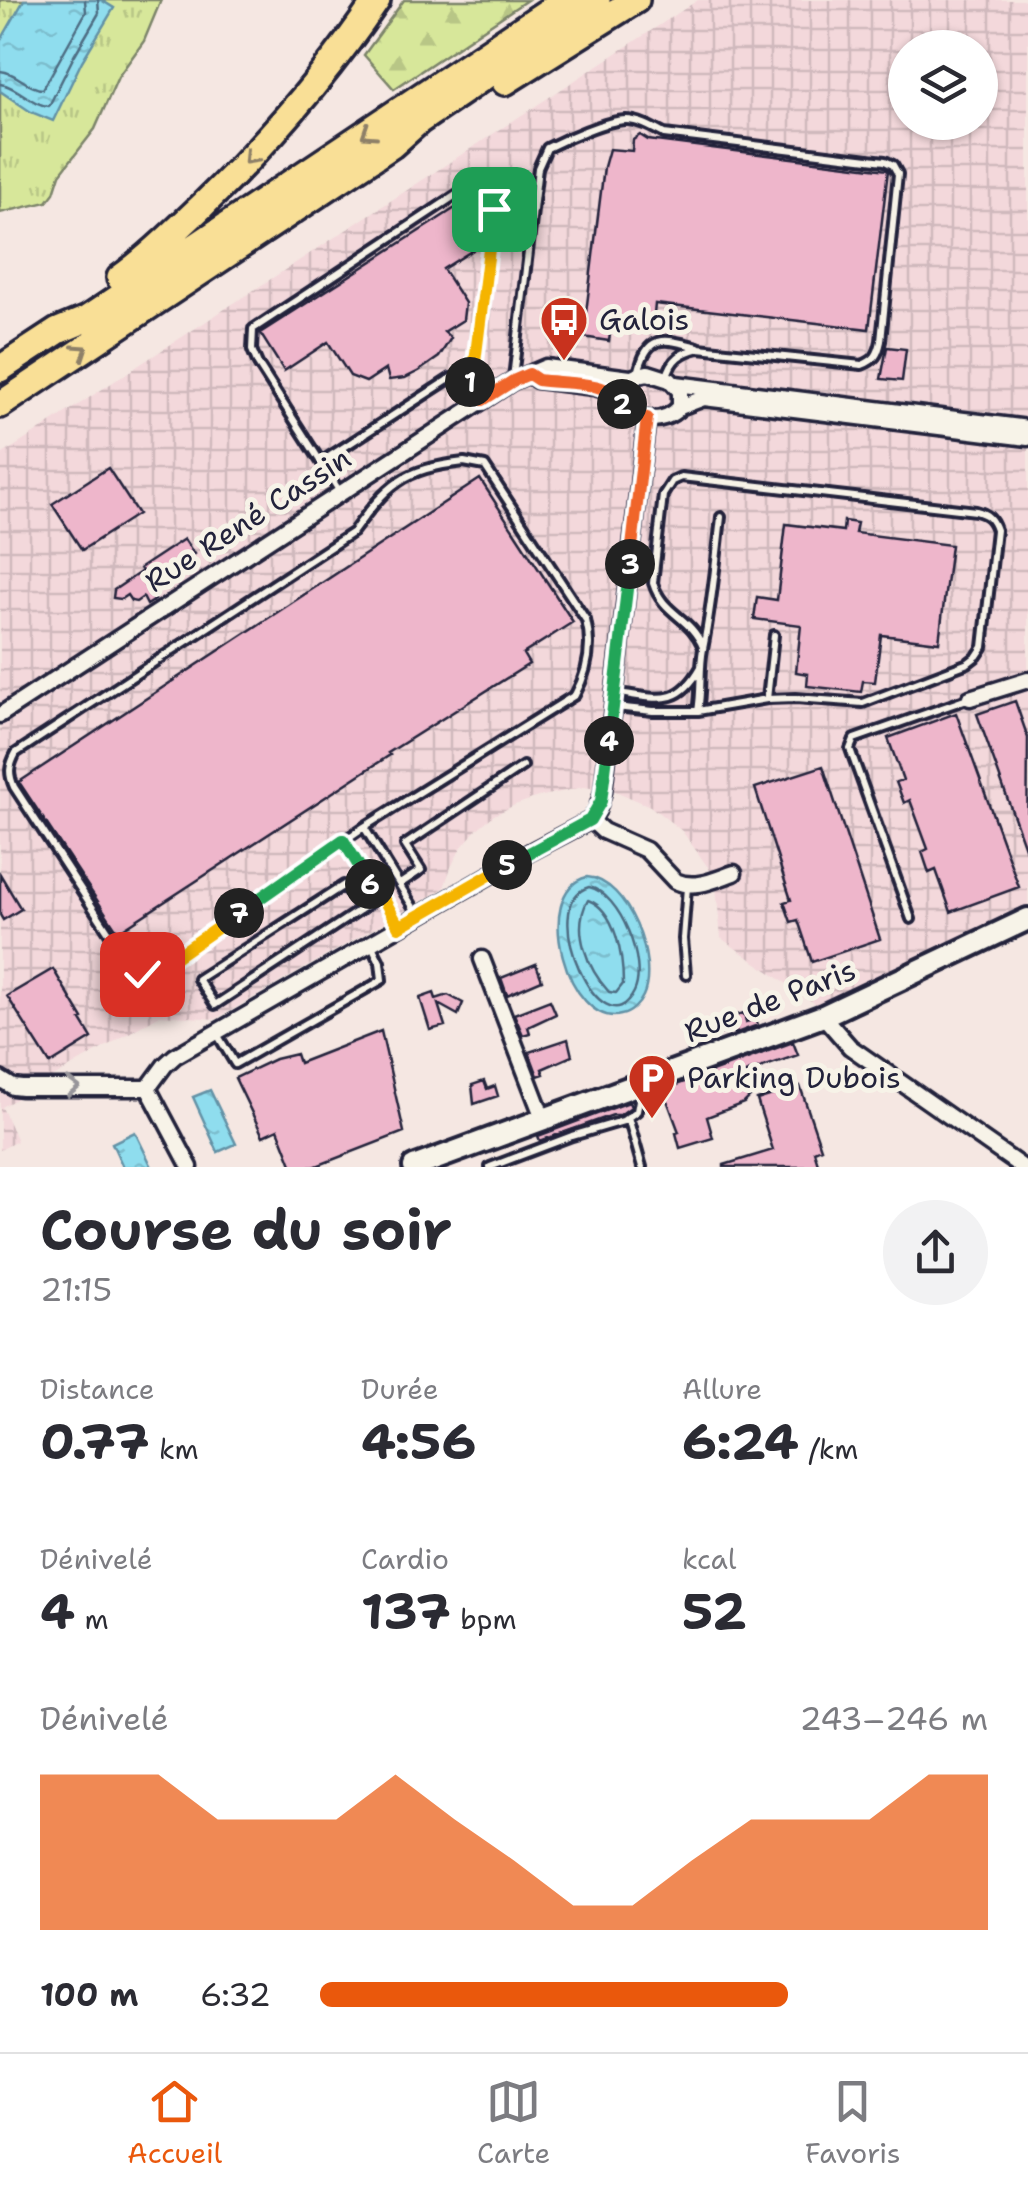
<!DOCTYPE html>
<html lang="fr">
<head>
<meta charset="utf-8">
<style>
	:root { --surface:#fff; --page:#f2f2f3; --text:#2b2b33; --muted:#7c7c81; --line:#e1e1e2; --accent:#ea580c }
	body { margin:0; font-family:"Shantell Sans",sans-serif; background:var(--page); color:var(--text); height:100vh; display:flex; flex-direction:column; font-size:38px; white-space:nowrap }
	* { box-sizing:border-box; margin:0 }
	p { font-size:32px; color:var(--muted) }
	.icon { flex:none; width:55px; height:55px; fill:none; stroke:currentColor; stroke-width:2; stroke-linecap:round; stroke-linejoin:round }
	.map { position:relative; height:1167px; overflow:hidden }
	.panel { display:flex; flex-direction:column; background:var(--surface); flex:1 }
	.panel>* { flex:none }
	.fabs { position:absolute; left:888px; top:30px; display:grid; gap:20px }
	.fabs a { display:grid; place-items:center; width:110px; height:110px; border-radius:50%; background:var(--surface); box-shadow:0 2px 8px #0004; font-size:50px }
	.pin { position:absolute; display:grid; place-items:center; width:85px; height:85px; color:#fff; margin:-42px; border-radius:20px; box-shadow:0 5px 15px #0006 }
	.km { position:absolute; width:50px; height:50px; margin:-25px; border-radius:50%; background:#222; color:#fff; font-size:28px; line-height:50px; text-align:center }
	.round { display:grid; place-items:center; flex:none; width:105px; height:105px; border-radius:52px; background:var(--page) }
	.head { display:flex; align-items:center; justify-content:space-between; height:170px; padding:0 40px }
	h1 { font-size:55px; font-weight:700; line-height:75px }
	.stats { display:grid; grid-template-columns:repeat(3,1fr); gap:15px; height:170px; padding:10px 40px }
	.stats div { display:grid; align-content:center }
	.stats b { font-size:50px; font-weight:700 }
	.stats small { font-size:28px; font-weight:400 }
	.stats p { font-size:28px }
	.chart { height:280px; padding:20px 40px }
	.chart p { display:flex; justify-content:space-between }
	.chart svg { width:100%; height:180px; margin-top:10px; fill:var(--accent); opacity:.7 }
	ul { padding:0 40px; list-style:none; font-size:32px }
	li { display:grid; grid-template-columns:160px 120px 1fr; align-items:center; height:75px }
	li i { height:25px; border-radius:12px; background:var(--accent) }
	.tabs { display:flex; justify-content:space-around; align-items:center; height:140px; border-top:2px solid var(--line); background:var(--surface); font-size:28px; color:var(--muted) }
	.tabs a { display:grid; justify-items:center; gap:5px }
	.tabs .active { color:var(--accent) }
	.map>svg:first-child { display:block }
</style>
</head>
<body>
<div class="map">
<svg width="1028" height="1167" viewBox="0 0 1028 1167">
	<defs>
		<pattern id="industrial-grid" width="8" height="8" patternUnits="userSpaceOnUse" patternTransform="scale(2.5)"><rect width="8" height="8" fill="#f3d8db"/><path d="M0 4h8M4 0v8" fill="none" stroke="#d0b9bd"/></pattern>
		<pattern id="grass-tufts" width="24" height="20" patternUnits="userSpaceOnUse" patternTransform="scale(2.5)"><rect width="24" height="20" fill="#d7e79a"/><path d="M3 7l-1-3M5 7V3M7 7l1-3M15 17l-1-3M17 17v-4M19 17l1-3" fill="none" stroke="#b8c686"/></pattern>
		<pattern id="forest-firs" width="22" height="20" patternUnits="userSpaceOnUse" patternTransform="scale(2.5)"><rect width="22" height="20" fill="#d7e79a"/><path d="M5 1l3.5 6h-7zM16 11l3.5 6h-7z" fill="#b8c686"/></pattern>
		<pattern id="water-ripples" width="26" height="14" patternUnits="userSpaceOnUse" patternTransform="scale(2.5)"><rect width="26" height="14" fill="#8fddee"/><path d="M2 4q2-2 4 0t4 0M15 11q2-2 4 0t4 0" fill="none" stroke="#7bbdcd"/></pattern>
	</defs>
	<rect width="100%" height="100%" fill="#f5e7e2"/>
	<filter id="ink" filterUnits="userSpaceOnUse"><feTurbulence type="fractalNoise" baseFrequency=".01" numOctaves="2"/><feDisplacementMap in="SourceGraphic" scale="20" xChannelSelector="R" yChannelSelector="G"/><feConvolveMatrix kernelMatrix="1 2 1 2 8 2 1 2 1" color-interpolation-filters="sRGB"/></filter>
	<g filter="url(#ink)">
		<!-- industrial -->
		<path fill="url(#industrial-grid)" fill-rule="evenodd" d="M698,0H1028V909L820,1007L721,938L716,887L710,870L682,831L650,806L615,791L583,787L538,797L515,805L494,815L476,830L461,848L451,867L444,888L216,1019L160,1015L2,1107L17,1141L0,1150V456ZM905,48H980V122H905Z"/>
		<!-- grass -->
		<path fill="url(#grass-tufts)" stroke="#7c846a" stroke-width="2.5" d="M0,0H161L144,41L118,77L95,129L60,174L54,193L47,202L0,213Z"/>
		<!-- forest -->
		<path fill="url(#forest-firs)" stroke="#7c846a" stroke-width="2.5" d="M404,0H527L394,89L364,55Z"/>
		<!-- water -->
		<path fill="url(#water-ripples)" stroke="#6392a6" stroke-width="2.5" d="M24,0H101L114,8L82,61L53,121L31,112L0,91V42Z
			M587,877C628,880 659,961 643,996C639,1005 631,1013 621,1015C568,1028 530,891 587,877Z
			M210,1090L236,1144L218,1152L193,1097Z
			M135,1132L152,1167H123L112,1143Z"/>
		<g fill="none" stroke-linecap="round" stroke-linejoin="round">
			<!-- shore -->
			<path stroke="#4e6d83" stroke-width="2.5" d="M0,71C17,72 28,89 43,89L86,12L85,0
				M0,84C18,86 31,105 49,106L74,56L99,13L98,0
				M589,887C620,893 648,964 634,992C603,1055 534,903 589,887Z
				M588,900C616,910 623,957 623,984L616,993L609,992C588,969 571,930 588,900Z"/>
		</g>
		<!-- building -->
		<path fill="#eeb6cb" stroke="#22223b" stroke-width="2.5" d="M640,135L648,140L888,170L869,329L655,304L653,325L612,320L609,341L583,337L604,167L609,149L632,151L633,140Z
			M460,205L475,229L473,250L443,269L465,303L463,320L444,332L451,338L439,357L419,371L405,378L389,380L386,369L366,382L350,376L328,342L284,371L260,333Z
			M887,347L906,349L902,381L881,379Z
			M108,468L138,514L82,550L52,504Z
			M480,479L573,622L523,654L529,664L388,753L390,755L118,932L19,782Z
			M844,521L857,523L855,533L951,545L939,642L881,635L875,682L863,681L861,692L807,686L808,674L796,672L801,625L754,619L757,597L777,600L786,524L843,531Z
			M184,539L194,554L145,586L155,600L147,605L143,597L136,602L131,601L127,595L121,599L113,598L114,590L142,571L140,568Z
			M1015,701L1028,738L1027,853L977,714Z
			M956,713L1019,887L951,912L936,870L929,873L922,852L928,849L910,800L904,803L896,782L903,780L888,738Z
			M823,766L880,939L812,962L798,920L791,922L784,902L791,900L755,788Z
			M0,874L21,909L3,920L0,915Z
			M536,964L542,980L507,995L501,978Z
			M53,969L83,1019L81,1020L92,1038L50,1064L7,996Z
			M434,993L436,999L448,995L463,1003L458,1015L438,1004L445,1026L430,1030L420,998Z
			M550,1000L556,1014L528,1027L530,1033L523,1035L514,1014Z
			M744,1013L746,1022L756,1019L758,1025L734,1034L732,1030L697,1041L694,1030Z
			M381,1031L404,1132L314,1167H293L278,1129L263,1136L235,1078L275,1059L296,1054L299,1063Z
			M568,1039L572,1056L542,1069L544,1074L538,1076L529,1052Z
			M793,1042L798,1055L745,1073L753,1094L744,1103L707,1117L713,1138L680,1148L676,1133L679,1132L667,1100L664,1101L662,1096L651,1100L649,1095Z
			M484,1081L487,1089L495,1086L498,1096L474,1104L472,1085Z
			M800,1086L821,1148L814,1151L819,1167H724V1165L773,1150L757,1100Z
			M629,1102L631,1107L620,1115H613L540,1141L538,1136Z"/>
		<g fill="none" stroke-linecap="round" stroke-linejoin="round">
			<!-- lane casing -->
			<g stroke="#22223b" stroke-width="14">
				<path id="lane" d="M638,374C647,333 663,338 698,347
					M513,378L538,168L547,148C565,139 607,120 626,120C639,120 653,128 664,134L885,161L893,165L898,174L881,341C878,355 875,360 862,365L699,348C682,352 671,359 667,377
					M321,462L451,378L467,377
					M464,462L485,466L586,620C593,647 588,671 575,695L364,827L151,974H143L132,968L14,787C8,773 9,766 16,753L353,532C388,484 403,469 464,462Z
					M340,492L258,364L252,350L253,329L459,193C475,188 487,194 494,209L475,362L467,377L482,399
					M618,693C658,698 678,708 701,667
					M767,699L774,635
					M615,707L653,711H698L767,699L796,698L863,703L968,663L977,656L983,647L996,530C992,518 987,514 976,511L681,477L672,481L663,495L653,583C663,615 690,616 703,647
					M698,711C702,690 699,669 703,649C712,605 716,561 721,517
					M364,827L418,915
					M343,841C362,870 383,897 399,927
					M400,884L421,870L405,845L523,766
					M360,910L344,885L198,979L215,1005L381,896
					M911,919L850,749L854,739L970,698
					M686,975L683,939L687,887
					M217,1034L235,1064L382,980L380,962L371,944
					M628,1117L642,1167
					M490,1167L572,1136L623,1121L637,1111L639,1100L636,1091"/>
			</g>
			<!-- street casing -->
			<g stroke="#22223b" stroke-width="21">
				<path id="street" d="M648,373L670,380L680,391V407C662,426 631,422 620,398C624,381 631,376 648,373Z
					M529,374L537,380L594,387L606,390L620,398
					M676,384L1028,428
					M680,407L704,398L1028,438
					M970,698L1028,680
					M0,715L513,381L546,367L630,378
					M591,820L603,831L646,850L675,881C695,890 714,880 734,873
					M482,959L543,1118
					M823,1016L850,1047L1022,1167
					M0,1079L13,1087L22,1088H148
					M190,1167L148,1088L165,1065L175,1056L530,852L591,820L597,811L603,792L647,418"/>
			</g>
			<!-- secondary casing -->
			<g stroke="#22223b" stroke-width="28">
				<path id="secondary" d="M414,1167L823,1016L1028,919"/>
			</g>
			<!-- highway casing -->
			<g stroke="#22223b" stroke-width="32">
				<path id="highway" d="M505,82L636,0
					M120,278C150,257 175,231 202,206C267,143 326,76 377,0
					M0,369L58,331L87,319L565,0
					M0,405L392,145L419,121L597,0"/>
			</g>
			<!-- lane -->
			<use href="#lane" stroke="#f7f3e8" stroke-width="6"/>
			<!-- street -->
			<use href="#street" stroke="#f7f3e8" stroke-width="14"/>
			<!-- secondary -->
			<use href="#secondary" stroke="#f7f3e8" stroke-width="20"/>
			<!-- highway -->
			<use href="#highway" stroke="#f9df96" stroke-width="25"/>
		</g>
		<!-- one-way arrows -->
		<defs><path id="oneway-chevron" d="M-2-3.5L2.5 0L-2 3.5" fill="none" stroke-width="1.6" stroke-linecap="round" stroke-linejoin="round" transform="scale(2.5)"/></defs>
		<g stroke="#8e8068">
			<use href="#oneway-chevron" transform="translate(368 133) rotate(147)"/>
			<use href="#oneway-chevron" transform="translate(250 158) rotate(133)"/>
			<use href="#oneway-chevron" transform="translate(81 351) rotate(-34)"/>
		</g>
		<use stroke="#97959a" href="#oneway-chevron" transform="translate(73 1087) rotate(-1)"/>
	</g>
	<g fill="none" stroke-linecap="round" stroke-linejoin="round" filter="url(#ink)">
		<!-- split-1 casing -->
		<g stroke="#fff" stroke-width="20">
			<path id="split-1" d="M470,382L467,377L475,362L494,209"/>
		</g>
		<!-- split-2 casing -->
		<g stroke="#fff" stroke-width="20">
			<path id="split-2" d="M470,382L483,400L513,381L529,374L538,380C562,384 609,379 622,404"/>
		</g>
		<!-- split-3 casing -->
		<g stroke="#fff" stroke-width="20">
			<path id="split-3" d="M622,404L632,414L647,418L630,564"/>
		</g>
		<!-- split-4 casing -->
		<g stroke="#fff" stroke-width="20">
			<path id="split-4" d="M609,741L630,564"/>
		</g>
		<!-- split-5 casing -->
		<g stroke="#fff" stroke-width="20">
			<path id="split-5" d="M507,865L590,820L601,801L609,741"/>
		</g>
		<!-- split-6 casing -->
		<g stroke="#fff" stroke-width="20">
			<path id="split-6" d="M370,884L382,896L399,927L507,865"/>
		</g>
		<!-- split-7 casing -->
		<g stroke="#fff" stroke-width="20">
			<path id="split-7" d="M239,913L343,840L370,884"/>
		</g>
		<!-- split-8 casing -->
		<g stroke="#fff" stroke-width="20">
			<path id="split-8" d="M142,974H151L239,913"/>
		</g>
		<!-- split-1 -->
		<use href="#split-1" stroke="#f5b400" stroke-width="12"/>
		<!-- split-2 -->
		<use href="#split-2" stroke="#f0652b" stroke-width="12"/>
		<!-- split-3 -->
		<use href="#split-3" stroke="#f0652b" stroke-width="12"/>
		<!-- split-4 -->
		<use href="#split-4" stroke="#22a559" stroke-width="12"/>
		<!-- split-5 -->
		<use href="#split-5" stroke="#22a559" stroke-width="12"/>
		<!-- split-6 -->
		<use href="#split-6" stroke="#f5b400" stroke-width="12"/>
		<!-- split-7 -->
		<use href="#split-7" stroke="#22a559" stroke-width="12"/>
		<!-- split-8 -->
		<use href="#split-8" stroke="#f5b400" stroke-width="12"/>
	</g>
	<!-- icons -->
	<defs>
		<g id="bus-pin" transform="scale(2.5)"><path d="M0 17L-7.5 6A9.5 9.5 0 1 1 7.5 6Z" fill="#c8321e" stroke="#f7f3e8"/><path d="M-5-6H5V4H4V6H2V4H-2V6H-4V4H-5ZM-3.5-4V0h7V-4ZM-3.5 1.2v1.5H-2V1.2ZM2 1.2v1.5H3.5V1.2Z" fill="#fff"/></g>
		<g id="parking-pin" transform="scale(2.5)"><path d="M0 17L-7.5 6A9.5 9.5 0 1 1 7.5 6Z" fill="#c8321e" stroke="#f7f3e8"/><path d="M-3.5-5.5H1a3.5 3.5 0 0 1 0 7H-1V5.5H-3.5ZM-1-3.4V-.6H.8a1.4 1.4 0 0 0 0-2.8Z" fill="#fff"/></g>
	</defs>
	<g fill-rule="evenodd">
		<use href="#bus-pin" x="564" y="320"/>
		<use href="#parking-pin" x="652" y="1078"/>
	</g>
	<g text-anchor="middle" stroke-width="10" stroke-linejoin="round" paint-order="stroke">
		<!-- poi labels -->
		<g font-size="30" fill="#22223b" stroke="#f7f3e8" text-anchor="start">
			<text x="599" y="330">Galois</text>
			<text x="687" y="1088">Parking Dubois</text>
		</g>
		<!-- street labels -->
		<g font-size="30" fill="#22223b" stroke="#f7f3e8">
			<text transform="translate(248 520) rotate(-33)" y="10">Rue René Cassin</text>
			<text transform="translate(770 1001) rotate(-21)" y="10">Rue de Paris</text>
		</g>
	</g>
</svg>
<div class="fabs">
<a><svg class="icon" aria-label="layers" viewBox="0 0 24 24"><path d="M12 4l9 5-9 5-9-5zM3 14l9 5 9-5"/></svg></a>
</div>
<div class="pin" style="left:494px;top:209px;background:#1e9e55"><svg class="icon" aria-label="arrive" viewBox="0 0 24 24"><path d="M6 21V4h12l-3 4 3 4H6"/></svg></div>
<div class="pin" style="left:142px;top:974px;background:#d93025"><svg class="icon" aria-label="check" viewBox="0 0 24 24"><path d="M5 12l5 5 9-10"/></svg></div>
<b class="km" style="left:470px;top:382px">1</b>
<b class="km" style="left:622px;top:404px">2</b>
<b class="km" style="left:630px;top:564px">3</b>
<b class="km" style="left:609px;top:741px">4</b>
<b class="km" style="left:507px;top:865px">5</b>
<b class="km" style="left:370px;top:884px">6</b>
<b class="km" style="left:239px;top:913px">7</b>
</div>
<section class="panel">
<div class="head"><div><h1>Course du soir</h1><p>21:15</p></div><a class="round"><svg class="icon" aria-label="share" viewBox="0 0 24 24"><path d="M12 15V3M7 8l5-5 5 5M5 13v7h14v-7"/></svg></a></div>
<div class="stats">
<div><p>Distance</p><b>0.77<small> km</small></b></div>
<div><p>Durée</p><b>4:56</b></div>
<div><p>Allure</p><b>6:24<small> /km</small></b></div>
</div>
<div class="stats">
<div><p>Dénivelé</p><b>4<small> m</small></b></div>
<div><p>Cardio</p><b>137<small> bpm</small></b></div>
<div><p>kcal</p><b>52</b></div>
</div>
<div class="chart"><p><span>Dénivelé</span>243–246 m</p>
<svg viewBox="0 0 160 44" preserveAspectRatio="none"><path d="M0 44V6L10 6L20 6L30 17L40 17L50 17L60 6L70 17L80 27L90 38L100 38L110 27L120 17L130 17L140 17L150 6L160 6V44z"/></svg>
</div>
<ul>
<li><b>100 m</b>6:32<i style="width:70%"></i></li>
</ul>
</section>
<nav class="tabs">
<a class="active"><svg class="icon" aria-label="home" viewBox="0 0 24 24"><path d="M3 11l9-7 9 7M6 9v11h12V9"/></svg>Accueil</a>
<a><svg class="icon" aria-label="map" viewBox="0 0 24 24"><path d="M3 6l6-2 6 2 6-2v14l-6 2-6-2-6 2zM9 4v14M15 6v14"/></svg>Carte</a>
<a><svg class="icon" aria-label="saved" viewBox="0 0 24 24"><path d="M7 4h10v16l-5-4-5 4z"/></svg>Favoris</a>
</nav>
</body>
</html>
